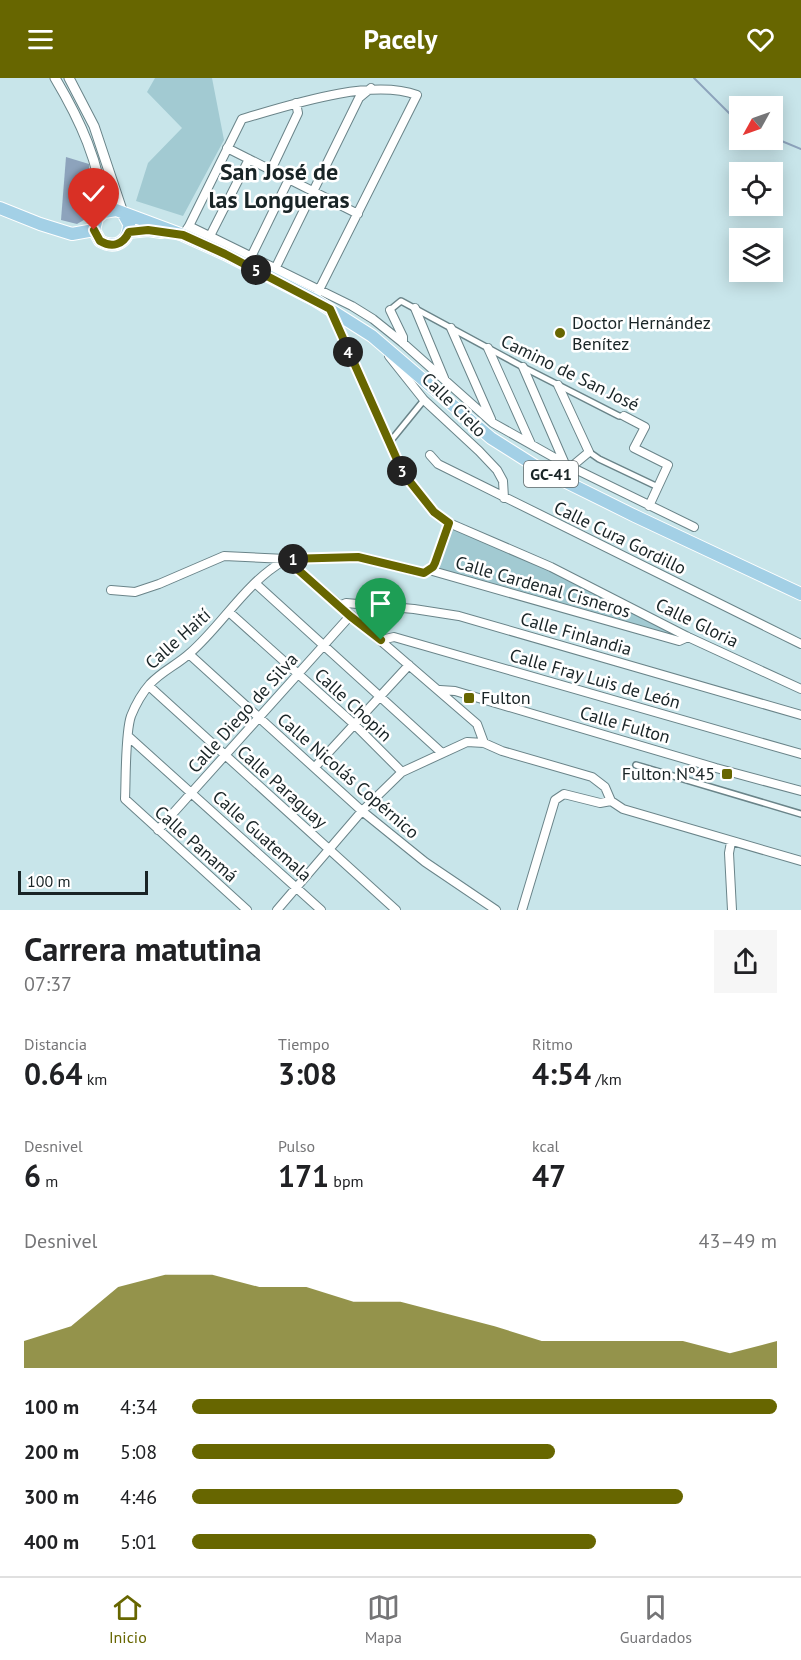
<!DOCTYPE html>
<html lang="es">
<head>
<meta charset="utf-8">
<style>
	:root { --surface:#fff; --page:#f6f6f6; --text:#202124; --muted:#757577; --line:#e0e0e0; --accent:#676600 }
	body { margin:0; font-family:"PT Sans",sans-serif; background:var(--page); color:var(--text); height:100vh; display:flex; flex-direction:column; font-size:22px; white-space:nowrap }
	* { box-sizing:border-box; margin:0 }
	p { font-size:20px; color:var(--muted) }
	.icon { flex:none; width:33px; height:33px; fill:none; stroke:currentColor; stroke-width:2; stroke-linecap:round; stroke-linejoin:round }
	.map { position:relative; height:832px; overflow:hidden }
	.panel { display:flex; flex-direction:column; background:var(--surface); flex:1 }
	.panel>* { flex:none }
	.needle { width:39px; rotate:230deg }
	.fabs { position:absolute; left:729px; top:18px; display:grid; gap:12px }
	.fabs a { display:grid; place-items:center; width:54px; height:54px; border-radius:0px; background:var(--surface); box-shadow:0 3px 15px #0003; font-size:30px }
	.scale { position:absolute; left:18px; bottom:15px; width:130px; box-sizing:border-box; padding-left:6px; border:3px solid #192426; border-top:0; font-size:16px; line-height:21px; white-space:nowrap; color:#192426; -webkit-text-stroke:4px #fff; paint-order:stroke }
	.pin { position:absolute; display:grid; place-items:center; width:51px; height:51px; color:#fff; margin:-62px -26px; border-radius:50% 50% 50% 0; rotate:-45deg; box-shadow:0 0 6px #0007 }
	.pin .icon { rotate:45deg }
	.km { position:absolute; width:30px; height:30px; margin:-15px; border-radius:50%; background:#222; color:#fff; font-size:16px; line-height:30px; text-align:center }
	.round { display:grid; place-items:center; flex:none; width:63px; height:63px; border-radius:0px; background:var(--page) }
	.headline { display:flex; align-items:center; justify-content:space-between; height:102px; padding:0 24px }
	h1 { font-size:33px; font-weight:800; line-height:45px }
	.stats { display:grid; grid-template-columns:repeat(3,1fr); gap:9px; height:102px; padding:6px 24px }
	.stats div { display:grid; align-content:center }
	.stats b { font-size:30px; font-weight:800 }
	.stats small { font-size:16px; font-weight:400 }
	.stats p { font-size:16px }
	.chart { height:168px; padding:12px 24px }
	.chart p { display:flex; justify-content:space-between }
	.chart svg { width:100%; height:108px; margin-top:6px; fill:var(--accent); opacity:.7 }
	ul { padding:0 24px; list-style:none; font-size:20px }
	li { display:grid; grid-template-columns:96px 72px 1fr; align-items:center; height:45px }
	li i { height:15px; border-radius:8px; background:var(--accent) }
	header { display:flex; justify-content:space-between; align-items:center; height:78px; padding:0 24px; background:var(--accent); color:#fff; font-size:27px; font-weight:800 }
	.tabs { display:flex; justify-content:space-around; align-items:center; height:84px; border-top:2px solid var(--line); background:var(--surface); font-size:16px; color:var(--muted) }
	.tabs a { display:grid; justify-items:center; gap:3px }
	.tabs .current { color:var(--accent) }
	.map>svg:first-child { display:block }
</style>
</head>
<body>
<header><svg class="icon" aria-label="menu" viewBox="0 0 24 24"><path d="M4 6h16M4 12h16M4 18h16"/></svg>Pacely<svg class="icon" aria-label="heart" viewBox="0 0 24 24"><path d="M12 20l-8-8c-3-5 5-10 8-4 3-6 11-1 8 4z"/></svg></header>
<div class="map">
<svg width="801" height="832" viewBox="0 0 801 832">
	<rect width="100%" height="100%" fill="#c8e5ea"/>
	<!-- green -->
	<path fill="#a2cad2" d="M155,0H212L224,62L183,138L136,123L148,85L182,50L147,14Z
		M450,448L550,490L682,558L678,561L435,491Z"/>
	<!-- water -->
	<path fill="#8da3bc" d="M66,79L89,86V139L77,146L61,142Z"/>
	<g fill="none" stroke-linecap="round" stroke-linejoin="round">
		<!-- stream -->
		<path stroke="#8da3bc" stroke-width="2" d="M694,0L740,46
			M772,59L801,71"/>
		<!-- pedestrian casing -->
		<g stroke="#6a8489" stroke-width="8">
			<path id="pedestrian" d="M390,232L401,223L523,289L619,338H624
				M389,365L424,322
				M589,374L599,381L658,409
				M636,687L801,736"/>
		</g>
		<!-- minor casing -->
		<g stroke="#6a8489" stroke-width="10">
			<path id="minor" d="M227,70L358,136
				M271,92L298,35L296,25
				M189,148L242,41C290,27 370,0 417,17L317,216
				M183,157L189,148L352,228L373,241L403,265L493,345L571,389L694,449
				M210,158L249,81
				M251,179L289,101
				M275,191L359,20L371,10
				M415,230L444,300
				M331,232L403,395L434,434L449,445L435,485L429,492
				M390,232L403,259V265
				M451,250L491,341
				M488,270L531,366
				M389,278L424,322L479,373L497,392L503,403L504,420
				M523,289L565,386
				M558,307L589,374L571,389
				M624,338L645,349L634,370L668,387L649,428
				M430,377L438,386L801,566
				M449,445L551,489L688,559L801,611
				M286,481L477,646L484,665
				M255,505L442,675
				M111,512L135,514L159,506L224,478L286,481L358,479L413,493L424,495L429,492L679,563L688,559
				M339,528L346,525L414,531L459,538L801,637
				M229,534L354,646L402,694
				M381,562L394,559L801,676
				M189,576L362,733L425,784L496,832
				M149,608L396,832
				M440,612L455,613L716,690L801,713
				M129,659L321,832
				M315,689L409,587
				M158,752L350,538
				M731,764L729,775L732,832
				M247,832L125,721C126,701 125,655 131,638C135,628 143,614 150,606C162,593 177,587 190,575C223,546 246,504 285,482
				M277,832L362,733L402,694L467,664L484,665L502,673L592,699L605,709L611,723L623,731L801,783
				M522,832L555,722L564,716L600,725L611,723"/>
		</g>
		<!-- tertiary casing -->
		<g stroke="#6a8489" stroke-width="11">
			<path id="tertiary" d="M55,0C80,42 100,85 104,134
				M69,0L94,48L123,135"/>
		</g>
		<!-- primary casing -->
		<g stroke="#fff" stroke-width="14">
			<path id="primary" d="M0,130L40,146L72,156L94,152
				M123,135L129,146C129,163 116,172 100,163L94,152L97,140L104,134L116,132L183,157L225,176L315,222L372,258L491,360L540,391L635,438L801,516
				M129,154L148,152L161,154"/>
		</g>
		<!-- pedestrian -->
		<use href="#pedestrian" stroke="#fff" stroke-width="5"/>
		<!-- minor -->
		<use href="#minor" stroke="#fff" stroke-width="8"/>
		<!-- tertiary -->
		<use href="#tertiary" stroke="#fff" stroke-width="9"/>
		<!-- primary -->
		<use href="#primary" stroke="#a3d0e6" stroke-width="12"/>
	</g>
	<g fill="none" stroke-linecap="round" stroke-linejoin="round">
		<!-- route casing -->
		<g stroke="#fff" stroke-width="12">
			<path id="route" d="M94,152L100,163C112,170 123,167 129,154L148,152L183,157L225,176L330,231L403,395L434,434L449,445L435,485L433,489L424,495L358,479L286,481L350,538L381,562"/>
		</g>
		<!-- route -->
		<use href="#route" stroke="#676600" stroke-width="8"/>
	</g>
	<!-- markers -->
	<g fill="#676600" stroke="#fff" stroke-width="2">
		<circle cx="560" cy="255" r="6"/>
		<rect x="463" y="614" width="12" height="12" rx="3"/>
		<rect x="721" y="690" width="12" height="12" rx="3"/>
	</g>
	<g text-anchor="middle" stroke-width="5" stroke-linejoin="round" paint-order="stroke">
		<!-- shield labels -->
		<rect fill="#fff" stroke="#5e6667" stroke-width="1.5" x="524" y="383" width="54" height="26" rx="4.5"/>
		<g font-size="16" font-weight="bold" fill="#192426">
			<text x="551" y="402">GC-41</text>
		</g>
		<!-- poi labels -->
		<g font-size="18" fill="#192426" stroke="#fff" text-anchor="start">
			<text x="572" y="251">Doctor Hernández<tspan x="572" dy="21">Benítez</tspan></text>
			<text x="481" y="626">Fulton</text>
			<text x="715" y="702" text-anchor="end">Fulton Nº45</text>
		</g>
		<!-- street labels -->
		<g font-size="18" fill="#192426" stroke="#fff">
			<text transform="translate(570 295) rotate(26)" y="6">Camino de San José</text>
			<text transform="translate(454 327) rotate(45)" y="6">Calle Cielo</text>
			<text transform="translate(620 460) rotate(26)" y="6">Calle Cura Gordillo</text>
			<text transform="translate(543 509) rotate(16)" y="6">Calle Cardenal Cisneros</text>
			<text transform="translate(697 545) rotate(26)" y="6">Calle Gloria</text>
			<text transform="translate(576 556) rotate(16)" y="6">Calle Finlandia</text>
			<text transform="translate(178 561) rotate(-42)" y="6">Calle Haití</text>
			<text transform="translate(595 601) rotate(16)" y="6">Calle Fray Luis de León</text>
			<text transform="translate(353 627) rotate(43)" y="6">Calle Chopin</text>
			<text transform="translate(243 635) rotate(-48)" y="6">Calle Diego de Silva</text>
			<text transform="translate(625 647) rotate(16)" y="6">Calle Fulton</text>
			<text transform="translate(348 698) rotate(41)" y="6">Calle Nicolás Copérnico</text>
			<text transform="translate(282 709) rotate(42)" y="6">Calle Paraguay</text>
			<text transform="translate(262 758) rotate(42)" y="6">Calle Guatemala</text>
			<text transform="translate(196 766) rotate(42)" y="6">Calle Panamá</text>
		</g>
		<!-- district labels -->
		<g font-size="24" font-weight="bold" fill="#192426" stroke="#fff">
			<text x="279" y="102">San José de<tspan x="279" dy="28">las Longueras</tspan></text>
		</g>
	</g>
</svg>
<div class="fabs">
<a><svg class="needle" viewBox="-14 -14 28 28"><path d="M0-13l5 13h-10z" fill="#e53935"/><path d="M0 13l5-13h-10z" fill="#757577"/></svg></a>
<a><svg class="icon" aria-label="locate" viewBox="0 0 24 24"><circle cx="12" cy="12" r="6"/><path d="M12 2v4M12 18v4M2 12h4M18 12h4"/></svg></a>
<a><svg class="icon" aria-label="layers" viewBox="0 0 24 24"><path d="M12 4l9 5-9 5-9-5zM3 14l9 5 9-5"/></svg></a>
</div>
<div class="scale">100 m</div>
<div class="pin" style="left:381px;top:562px;background:#1e9e55"><svg class="icon" aria-label="arrive" viewBox="0 0 24 24"><path d="M6 21V4h12l-3 4 3 4H6"/></svg></div>
<div class="pin" style="left:94px;top:152px;background:#d93025"><svg class="icon" aria-label="check" viewBox="0 0 24 24"><path d="M5 12l5 5 9-10"/></svg></div>
<b class="km" style="left:293px;top:481px">1</b>
<b class="km" style="left:402px;top:393px">3</b>
<b class="km" style="left:348px;top:274px">4</b>
<b class="km" style="left:256px;top:192px">5</b>
</div>
<section class="panel">
<div class="headline"><div><h1>Carrera matutina</h1><p>07:37</p></div><a class="round"><svg class="icon" aria-label="share" viewBox="0 0 24 24"><path d="M12 15V3M7 8l5-5 5 5M5 13v7h14v-7"/></svg></a></div>
<div class="stats">
<div><p>Distancia</p><b>0.64<small> km</small></b></div>
<div><p>Tiempo</p><b>3:08</b></div>
<div><p>Ritmo</p><b>4:54<small> /km</small></b></div>
</div>
<div class="stats">
<div><p>Desnivel</p><b>6<small> m</small></b></div>
<div><p>Pulso</p><b>171<small> bpm</small></b></div>
<div><p>kcal</p><b>47</b></div>
</div>
<div class="chart"><p><span>Desnivel</span>43–49 m</p>
<svg viewBox="0 0 160 44" preserveAspectRatio="none"><path d="M0 44V33L10 27L20 11L30 6L40 6L50 11L60 11L70 17L80 17L90 22L100 27L110 33L120 33L130 33L140 33L150 38L160 33V44z"/></svg>
</div>
<ul>
<li><b>100 m</b>4:34<i style="width:100%"></i></li>
<li><b>200 m</b>5:08<i style="width:62%"></i></li>
<li><b>300 m</b>4:46<i style="width:84%"></i></li>
<li><b>400 m</b>5:01<i style="width:69%"></i></li>
</ul>
</section>
<nav class="tabs">
<a class="current"><svg class="icon" aria-label="home" viewBox="0 0 24 24"><path d="M3 11l9-7 9 7M6 9v11h12V9"/></svg>Inicio</a>
<a><svg class="icon" aria-label="map" viewBox="0 0 24 24"><path d="M3 6l6-2 6 2 6-2v14l-6 2-6-2-6 2zM9 4v14M15 6v14"/></svg>Mapa</a>
<a><svg class="icon" aria-label="saved" viewBox="0 0 24 24"><path d="M7 4h10v16l-5-4-5 4z"/></svg>Guardados</a>
</nav>
</body>
</html>
